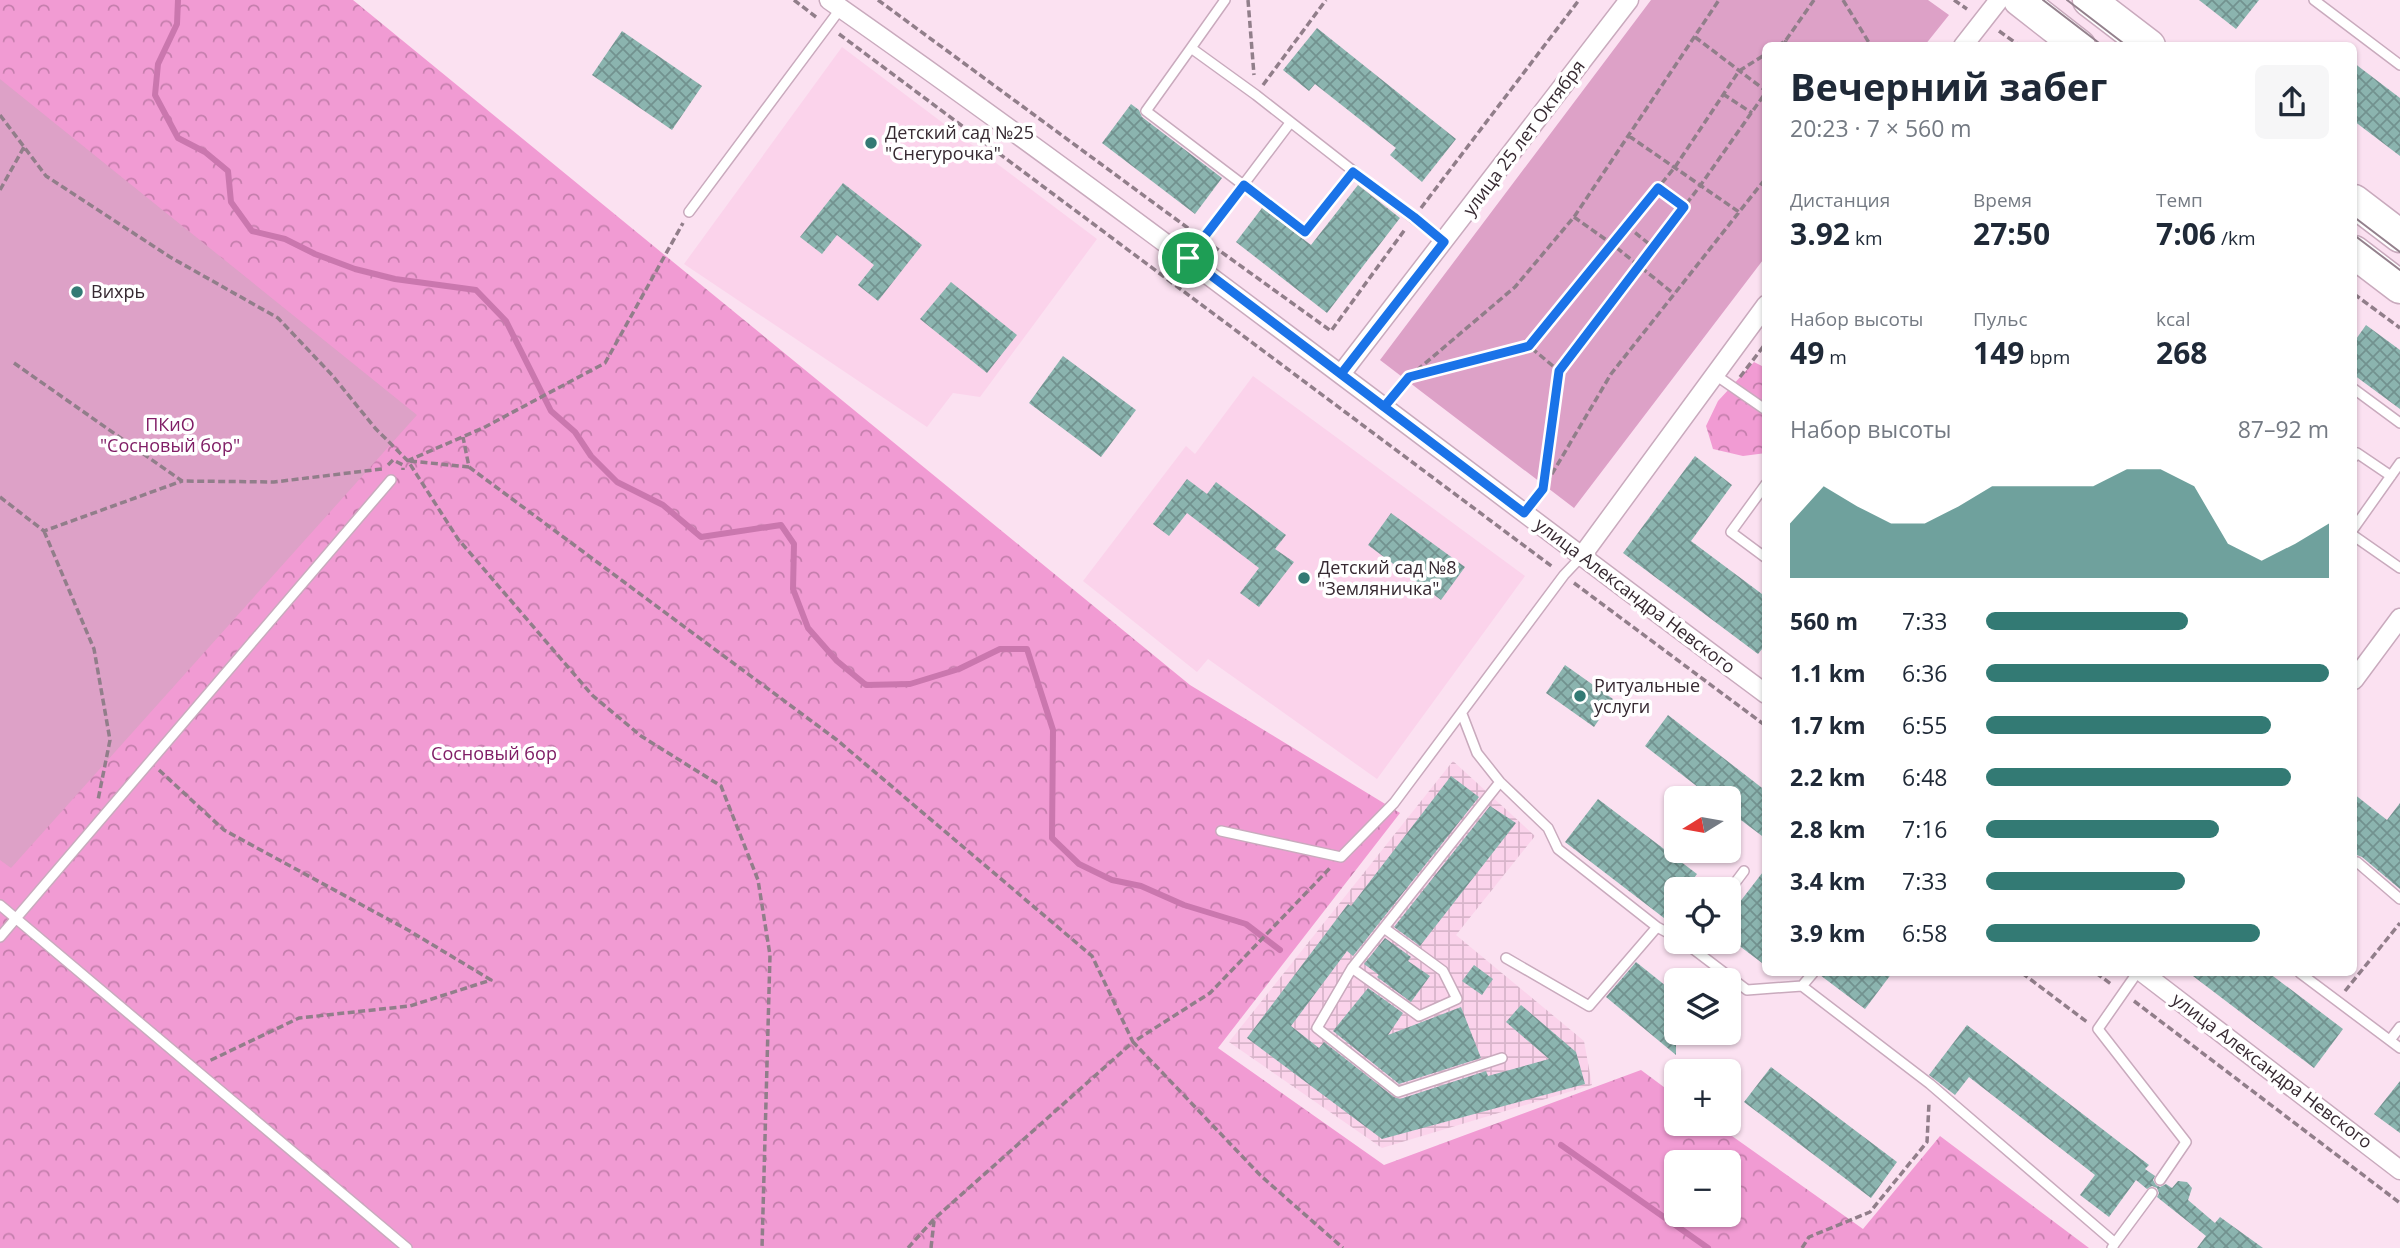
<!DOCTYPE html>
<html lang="ru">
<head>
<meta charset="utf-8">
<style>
	:root { --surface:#fff; --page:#f6f6f7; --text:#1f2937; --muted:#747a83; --accent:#337a74 }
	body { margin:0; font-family:"Open Sans",sans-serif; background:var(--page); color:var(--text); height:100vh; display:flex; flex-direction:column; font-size:26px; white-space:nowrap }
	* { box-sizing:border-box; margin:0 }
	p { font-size:23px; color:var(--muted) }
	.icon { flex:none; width:38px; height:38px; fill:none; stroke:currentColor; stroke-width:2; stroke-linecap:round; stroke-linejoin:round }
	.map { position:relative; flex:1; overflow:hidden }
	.sheet { position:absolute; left:1762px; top:42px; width:595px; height:934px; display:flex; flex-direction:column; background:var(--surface); border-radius:10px; box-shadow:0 2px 5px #0004 }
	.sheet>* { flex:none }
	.needle { width:46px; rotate:259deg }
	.tools { position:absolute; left:1664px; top:786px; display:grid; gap:14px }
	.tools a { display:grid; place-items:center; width:77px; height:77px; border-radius:10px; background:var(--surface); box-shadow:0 2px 5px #0004; font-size:35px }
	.pin { position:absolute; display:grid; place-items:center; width:60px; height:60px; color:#fff; margin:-30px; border:4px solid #fff; border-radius:50%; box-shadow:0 2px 7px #0007 }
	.round { display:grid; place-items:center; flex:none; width:74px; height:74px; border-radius:10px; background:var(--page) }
	.head { display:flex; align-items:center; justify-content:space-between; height:119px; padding:0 28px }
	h1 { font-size:38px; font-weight:700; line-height:52px }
	.stats { display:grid; grid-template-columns:repeat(3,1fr); gap:10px; height:119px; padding:7px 28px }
	.stats div { display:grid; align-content:center }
	.stats b { font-size:30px; font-weight:700 }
	.stats small { font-size:19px; font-weight:400 }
	.stats p { font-size:19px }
	.chart { height:196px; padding:14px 28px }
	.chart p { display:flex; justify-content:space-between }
	.chart svg { width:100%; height:126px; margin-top:7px; fill:var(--accent); opacity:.7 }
	ul { padding:0 28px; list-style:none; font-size:23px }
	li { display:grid; grid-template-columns:112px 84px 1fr; align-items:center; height:52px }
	li i { height:18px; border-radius:9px; background:var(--accent) }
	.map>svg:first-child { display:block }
</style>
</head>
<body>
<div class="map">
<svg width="2400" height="1248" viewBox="0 0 2400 1248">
	<defs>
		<pattern id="industrial-grid" width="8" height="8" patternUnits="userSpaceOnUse" patternTransform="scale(1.75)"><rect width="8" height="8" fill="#fbd3eb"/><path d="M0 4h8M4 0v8" fill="none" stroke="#d8b5ca"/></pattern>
		<pattern id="forest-crowns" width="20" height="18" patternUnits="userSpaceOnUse" patternTransform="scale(1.75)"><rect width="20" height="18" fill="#f19bd3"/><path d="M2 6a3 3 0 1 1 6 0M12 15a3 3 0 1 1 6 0" fill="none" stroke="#c47eac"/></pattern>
		<pattern id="building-cross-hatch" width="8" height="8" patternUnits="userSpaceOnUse" patternTransform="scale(1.75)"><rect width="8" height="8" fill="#8bb4af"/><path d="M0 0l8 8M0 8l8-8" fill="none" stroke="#72928f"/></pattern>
	</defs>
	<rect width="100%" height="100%" fill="#fbe1f1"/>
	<!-- built -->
	<path fill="#fbd3eb" d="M842,47L1097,239L980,397L953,393L927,427L684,264Z
		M1253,376L1525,576L1377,779L1208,659L1197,672L1083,581L1186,446L1195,454Z"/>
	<!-- industrial -->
	<path fill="url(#industrial-grid)" d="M1453,761L1535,836L1456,935L1584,1041L1592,1085L1382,1148L1229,1042Z"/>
	<!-- forest -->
	<path fill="url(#forest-crowns)" fill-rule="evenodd" d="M0,0H353L1190,685L1400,813L1218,1048L1384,1165L1641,1070L1676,1096V1124H1715L1863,1229L1940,1136L2089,1248H0ZM1676,1162H1729V1214H1676Z
		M1754,362L1766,368V453L1743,456L1713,449L1706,426L1718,401Z"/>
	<!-- park -->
	<path fill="#dda1c7" d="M1651,0H1928L1949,15L1925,45L1766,46V256L1574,508L1380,360Z
		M0,79L417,415L11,868L0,860Z"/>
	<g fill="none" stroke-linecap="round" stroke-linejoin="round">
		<!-- stream -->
		<path stroke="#ca77ae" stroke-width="6" d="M178,0L177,24L158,64L155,95L178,138L205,152L228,171L231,202L252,231L285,239L315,254L355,269L395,279L476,290L506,321L551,411L575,432L591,456L617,482L663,505L701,537L781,525L794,544L793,589L808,628L837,661L866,685L910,684L959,669L1000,649H1027L1053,730L1052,838L1079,864L1112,880L1141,886L1184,905L1246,924L1280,950
			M1561,1145L1708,1248"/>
	</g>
	<!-- building -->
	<path fill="url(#building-cross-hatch)" d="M2199,0H2259L2236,29Z
		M1317,28L1456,139L1422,182L1390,155L1396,148L1315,84L1309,91L1283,70Z
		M622,31L702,86L672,130L592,75Z
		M2354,63L2400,98V156L2354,121Z
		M1131,104L1139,110L1142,117L1222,178L1195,214L1102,143Z
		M843,183L922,245L878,301L858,285L874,265L837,235L822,254L800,237Z
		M1358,185L1400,218L1327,313L1236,242L1262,208L1311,245Z
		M951,282L1017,335L987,373L920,319Z
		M2366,325L2400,350V409L2354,375V342Z
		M1063,356L1136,410L1101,457L1029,403Z
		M1695,456L1732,485L1691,541L1766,597V644L1758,654L1623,553Z
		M1187,479L1207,494L1216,482L1286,535L1275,549L1294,562L1259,607L1240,593L1259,568L1187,513L1169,536L1153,524Z
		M1391,513L1465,567L1441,600L1368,545Z
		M1565,665L1613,699L1594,727L1546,693Z
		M1668,715L1766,791V839L1729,811V798H1712L1645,746Z
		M1451,776L1479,797L1353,956L1347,951L1291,1026L1319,1048L1324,1042L1394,1097L1400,1099L1486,1071L1488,1076L1549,1059L1506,1022L1521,1005L1576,1052L1585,1084L1382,1139L1247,1038L1348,904L1351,906Z
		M2354,794L2387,820L2400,803V889L2362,857L2354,854Z
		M1598,799L1697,874L1686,889H1676V902L1664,918L1565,842Z
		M1490,806L1516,823L1420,946L1394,927Z
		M1766,868V966L1729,938V916Z
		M1385,938L1411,957L1408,961L1430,976L1411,1002L1377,977L1379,975L1364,964Z
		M1636,962L1676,994V1055L1606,997Z
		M1474,965L1493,979L1482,995L1462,981Z
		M1820,973H1892L1865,1009L1820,975Z
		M2189,973H2269L2343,1029L2314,1068Z
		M1368,988L1403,1013L1388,1035L1461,1007L1481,1058L1399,1084L1333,1031Z
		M1967,1025L2149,1165L2145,1169L2155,1176L2153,1180L2156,1185L2160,1187L2166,1184L2172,1188L2178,1181L2187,1182L2192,1188L2188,1200L2215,1223L2220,1217L2263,1248H2197L2206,1236L2157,1197L2159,1193L2157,1188L2152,1186L2147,1189L2136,1180L2109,1217L2080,1195L2095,1175L1969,1077L1955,1095L1929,1075Z
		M1771,1067L1897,1162L1871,1198L1744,1102Z
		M2400,1081V1133L2374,1114Z"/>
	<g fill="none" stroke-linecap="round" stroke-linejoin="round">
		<!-- lane casing -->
		<g stroke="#c9aabd" stroke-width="12">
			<path id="lane" d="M1225,0L1191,48L1256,95L1444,242
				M2314,0L2400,65
				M1191,48L1146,111L1305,232L1353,172
				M689,212L841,8
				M1188,258L1290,123
				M1714,374L1766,410
				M2354,389L2400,423
				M2354,457L2357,453L2391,476
				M1766,484L1731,532L1766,558
				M2354,528L2400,463
				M2354,536L2400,568
				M1462,714L1477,753L1500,782L1548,828L1558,849L1657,927L1676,937
				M1500,782L1352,968L1317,1028L1398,1092L1502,1058
				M1221,831L1341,857L1394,803L1564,575L1581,557
				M2357,862L2400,899
				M1729,891L1744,871
				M0,905L407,1248
				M0,937L391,480
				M1684,942L1747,990L1802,986L1813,973
				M1506,958L1589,1006L1657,927
				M1352,968L1419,1016L1457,999L1443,971L1384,928
				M2137,973L2098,1029L2186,1142L2160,1180
				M2300,973L2400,1048
				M1802,986L1930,1084L2115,1243L2112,1248
				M2390,1040L2400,1027
				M2115,1243L2152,1193"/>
		</g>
		<!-- street casing -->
		<g stroke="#c9aabd" stroke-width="21">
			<path id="street" d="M829,0C1148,223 1453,462 1766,694
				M1963,46L1999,0
				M1341,374L1629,0
				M1581,557L1766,305
				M2354,680L2400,618
				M2143,973L2400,1170"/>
		</g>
		<!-- highway casing -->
		<g stroke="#c9aabd" stroke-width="35">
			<path id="highway" d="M2020,0L2079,46
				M2089,0L2149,46
				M2354,201L2400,236
				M2354,252L2400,287"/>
		</g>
		<!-- path -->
		<path stroke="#917e8a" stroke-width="3.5" stroke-dasharray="7 3.5" stroke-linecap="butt" d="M794,0L816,17
			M878,0L1192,231
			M1248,0L1254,75
			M1843,0L1871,46
			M1954,0L1967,9
			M1999,31L2020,46
			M839,34L1554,568
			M1695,37L1766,91
			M1786,40L1814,0
			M1778,46L1786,40L1784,46
			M1263,85L1326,0
			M1723,94L1752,113
			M0,115L46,176L170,257L278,318L332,375L375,428L408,461L458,539L592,695L641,736L721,786L758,880L770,955L762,1248
			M1629,136L1739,212
			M1658,188L1684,207
			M0,190L24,147
			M1421,208L1579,0
			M1574,217L1612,244L1674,294
			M1627,226L1654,248
			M1213,246L1331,331L1406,228
			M2354,294L2400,328
			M1529,346L1675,167L1739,71L1766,54
			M14,363L182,481L274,482L382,469
			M1559,371L1700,186L1766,92
			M1409,377L1515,287L1574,217L1719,0
			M1740,377L1766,343
			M1396,392L1409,377L1529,346L1559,371L1544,487
			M407,461L483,428L605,363L683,223
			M410,461L469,467L463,437
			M388,465L393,460L403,465V470
			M469,467L837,740L1092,956L1133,1042L1210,993L1330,868
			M0,497L44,531L182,481
			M1534,500L1543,489L1611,374L1766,178
			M44,531L94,649L110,740L98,800
			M1574,583L1766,726
			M159,770L224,830L408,930L491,980L410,1006L299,1018L209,1061
			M2022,973L2087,1022
			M2096,973L2111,984
			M2345,991L2400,923
			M2134,1001L2400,1203
			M908,1248L934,1219L1133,1042L1261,1176L1343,1248
			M931,1248L934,1221
			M1802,1248L1809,1237L1870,1212L1927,1142L1929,1103"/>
		<!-- lane -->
		<use href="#lane" stroke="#fff" stroke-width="9"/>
		<!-- street -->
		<use href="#street" stroke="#fff" stroke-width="18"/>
		<!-- highway -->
		<use href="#highway" stroke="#fff" stroke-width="32"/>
		<!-- tram -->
		<path stroke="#94818d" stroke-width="2" d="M2043,0L2103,46
			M2067,0L2127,46
			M2354,217L2400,252
			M2354,235L2400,270"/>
	</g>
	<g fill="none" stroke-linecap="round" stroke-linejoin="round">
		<!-- route casing -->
		<g stroke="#fff" stroke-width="14">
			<path id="route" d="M1188,258L1524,513L1543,489L1559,371L1684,207L1658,188L1529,346L1409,377L1384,407L1341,374L1444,242L1414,217L1353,172L1305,232L1244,185L1188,258"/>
		</g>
		<!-- route -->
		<use href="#route" stroke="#1a73e8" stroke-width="9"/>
	</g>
	<!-- markers -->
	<g fill="#337a74" stroke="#fff" stroke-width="2.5">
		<circle cx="871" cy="143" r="7"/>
		<circle cx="77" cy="292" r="7"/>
		<circle cx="1304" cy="578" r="7"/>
		<circle cx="1580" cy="696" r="7"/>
	</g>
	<g text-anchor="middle" stroke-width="7" stroke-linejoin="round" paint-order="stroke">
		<!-- poi labels -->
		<g font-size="18" fill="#362931" stroke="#fff" text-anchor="start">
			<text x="885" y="139">Детский сад №25<tspan x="885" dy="21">"Снегурочка"</tspan></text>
			<text x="91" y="298">Вихрь</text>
			<text x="1318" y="574">Детский сад №8<tspan x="1318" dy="21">"Земляничка"</tspan></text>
			<text x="1594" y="692">Ритуальные<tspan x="1594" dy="21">услуги</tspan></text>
		</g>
		<!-- street labels -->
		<g font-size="18" fill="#362931" stroke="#fff">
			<text transform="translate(1524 138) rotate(-53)" y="6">улица 25 лет Октября</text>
			<text transform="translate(1635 596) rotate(37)" y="6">улица Александра Невского</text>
			<text transform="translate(2272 1071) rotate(37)" y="6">улица Александра Невского</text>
		</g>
		<!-- park labels -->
		<g font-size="18" fill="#801e66" stroke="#fff">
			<text x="170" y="431">ПКиО<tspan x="170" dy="21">"Сосновый бор"</tspan></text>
			<text x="494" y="760">Сосновый бор</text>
		</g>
	</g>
</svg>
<div class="tools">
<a><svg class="needle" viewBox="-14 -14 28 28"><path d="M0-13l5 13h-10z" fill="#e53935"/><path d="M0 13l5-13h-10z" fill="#747a83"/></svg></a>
<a><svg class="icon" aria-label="locate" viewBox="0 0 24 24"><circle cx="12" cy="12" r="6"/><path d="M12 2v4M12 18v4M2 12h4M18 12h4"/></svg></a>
<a><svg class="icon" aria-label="layers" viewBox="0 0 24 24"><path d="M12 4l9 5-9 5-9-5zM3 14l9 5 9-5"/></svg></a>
<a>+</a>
<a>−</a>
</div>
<div class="pin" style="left:1188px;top:258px;background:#1e9e55"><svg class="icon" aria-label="arrive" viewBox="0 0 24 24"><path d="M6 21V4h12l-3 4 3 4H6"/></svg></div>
<section class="sheet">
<div class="head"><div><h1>Вечерний забег</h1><p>20:23 · 7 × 560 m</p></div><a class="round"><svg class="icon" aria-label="share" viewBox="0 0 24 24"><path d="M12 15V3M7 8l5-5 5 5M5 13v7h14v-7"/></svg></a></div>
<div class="stats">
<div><p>Дистанция</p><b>3.92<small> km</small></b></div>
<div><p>Время</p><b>27:50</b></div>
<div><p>Темп</p><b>7:06<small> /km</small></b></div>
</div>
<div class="stats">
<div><p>Набор высоты</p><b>49<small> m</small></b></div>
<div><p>Пульс</p><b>149<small> bpm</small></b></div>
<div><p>kcal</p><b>268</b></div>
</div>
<div class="chart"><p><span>Набор высоты</span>87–92 m</p>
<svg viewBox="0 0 160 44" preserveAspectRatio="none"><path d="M0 44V25L10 12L20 19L30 25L40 25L50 19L60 12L70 12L80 12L90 12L100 6L110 6L120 12L130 32L140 38L150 32L160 25V44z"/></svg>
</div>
<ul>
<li><b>560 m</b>7:33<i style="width:59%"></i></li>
<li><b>1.1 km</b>6:36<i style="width:100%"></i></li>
<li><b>1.7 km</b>6:55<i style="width:83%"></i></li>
<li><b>2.2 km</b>6:48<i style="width:89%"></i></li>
<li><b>2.8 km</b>7:16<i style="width:68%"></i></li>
<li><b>3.4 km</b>7:33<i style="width:58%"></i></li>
<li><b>3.9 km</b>6:58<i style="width:80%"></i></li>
</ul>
</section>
</div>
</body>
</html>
